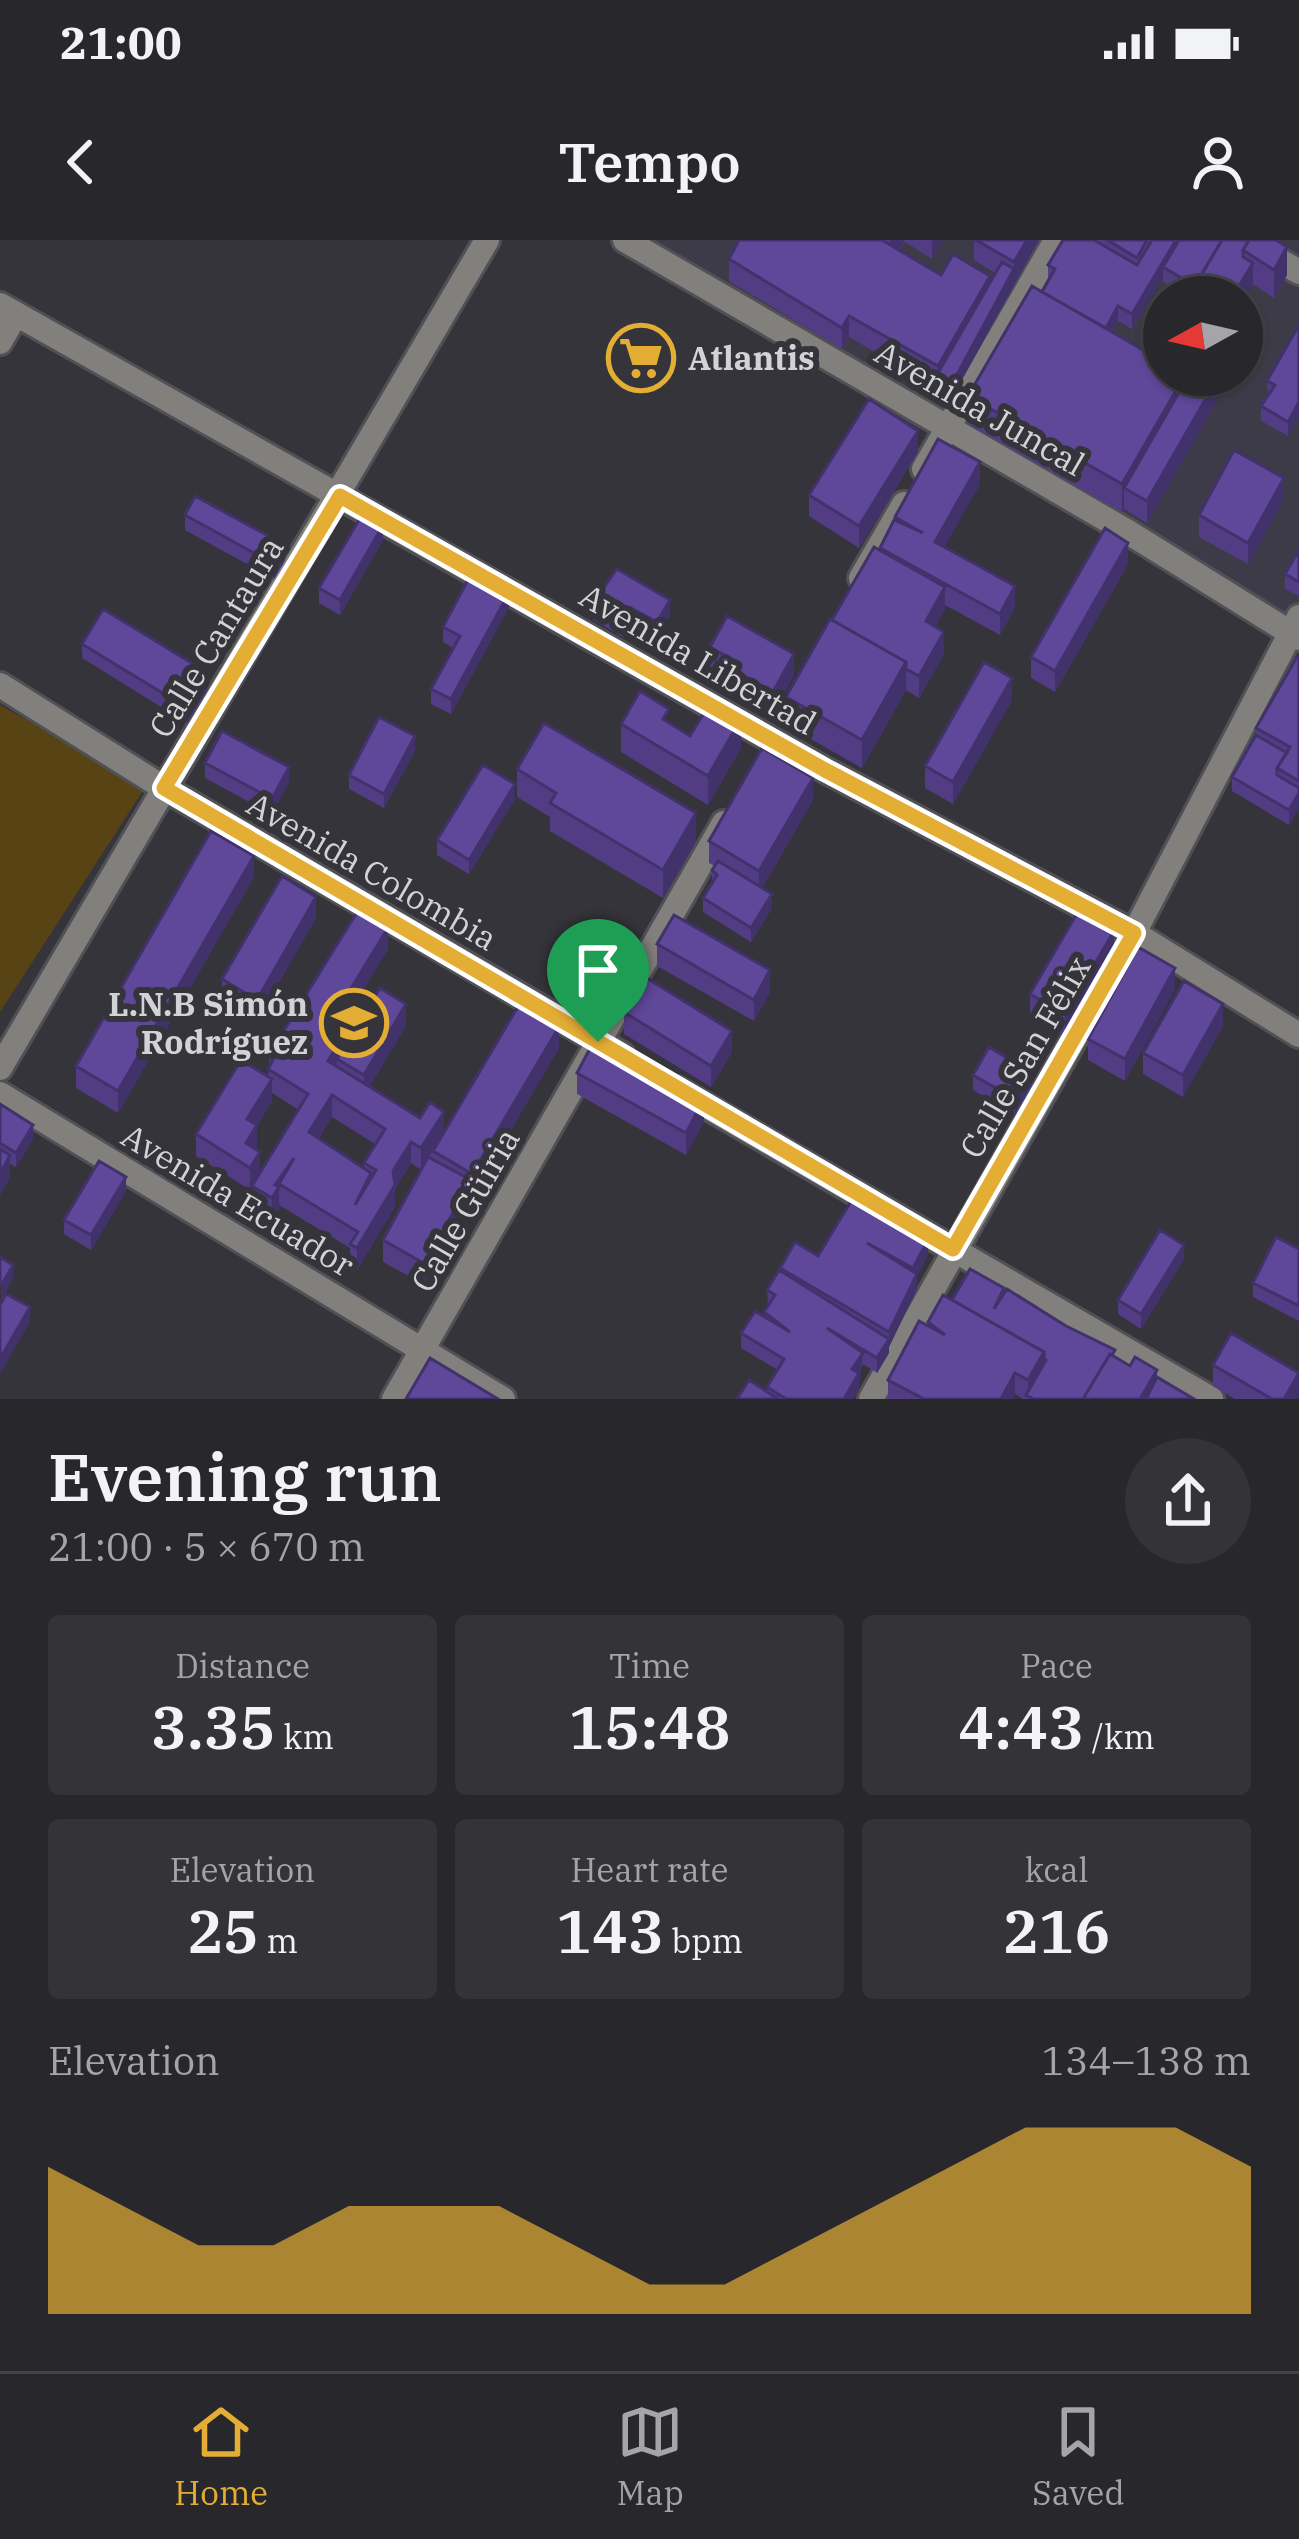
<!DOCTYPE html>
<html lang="en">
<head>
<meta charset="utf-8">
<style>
	:root { --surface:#28272c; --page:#343338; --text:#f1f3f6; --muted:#a5a5a9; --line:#444448; --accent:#e4ae35 }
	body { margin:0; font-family:"IBM Plex Serif",serif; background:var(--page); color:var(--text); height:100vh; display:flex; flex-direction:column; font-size:45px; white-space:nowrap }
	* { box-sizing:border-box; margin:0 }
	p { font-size:39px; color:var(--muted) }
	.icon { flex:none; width:66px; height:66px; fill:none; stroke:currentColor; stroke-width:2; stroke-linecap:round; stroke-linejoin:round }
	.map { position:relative; height:1159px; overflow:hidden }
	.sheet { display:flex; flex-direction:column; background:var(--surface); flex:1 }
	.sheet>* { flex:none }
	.needle { width:78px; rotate:262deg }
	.controls { position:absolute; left:1143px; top:36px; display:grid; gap:24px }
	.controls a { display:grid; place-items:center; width:120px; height:120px; border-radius:50%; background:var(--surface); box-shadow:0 3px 9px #0004,0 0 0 3px var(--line); font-size:60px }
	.pin { position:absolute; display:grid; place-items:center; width:102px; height:102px; color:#fff; margin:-123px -51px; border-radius:50% 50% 50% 0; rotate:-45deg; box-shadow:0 0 12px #0007 }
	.pin .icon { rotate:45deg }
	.round { display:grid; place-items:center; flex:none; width:126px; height:126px; border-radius:63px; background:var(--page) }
	.summary { display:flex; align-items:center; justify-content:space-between; height:204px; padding:0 48px }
	h1 { font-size:66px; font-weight:600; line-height:90px }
	.figures { display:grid; grid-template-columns:repeat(3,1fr); gap:18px; height:204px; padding:12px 48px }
	.figures div { display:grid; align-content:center; border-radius:12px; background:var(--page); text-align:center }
	.figures b { font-size:60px; font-weight:600 }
	.figures small { font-size:33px; font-weight:400 }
	.figures p { font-size:33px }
	.chart { height:336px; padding:24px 48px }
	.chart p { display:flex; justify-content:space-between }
	.chart svg { width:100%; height:216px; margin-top:12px; fill:var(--accent); opacity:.7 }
	.status { display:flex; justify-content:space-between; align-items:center; height:84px; padding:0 60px; background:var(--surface); direction:ltr }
	.status svg { height:33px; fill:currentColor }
	header { display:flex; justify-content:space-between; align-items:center; height:156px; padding:0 48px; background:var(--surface); font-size:54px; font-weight:600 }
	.tabs { display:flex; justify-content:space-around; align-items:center; height:168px; border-top:3px solid var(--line); background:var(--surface); font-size:33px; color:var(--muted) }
	.tabs a { display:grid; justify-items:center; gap:6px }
	.tabs .selected { color:var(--accent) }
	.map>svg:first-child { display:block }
</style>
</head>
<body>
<div class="status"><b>21:00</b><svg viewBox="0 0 49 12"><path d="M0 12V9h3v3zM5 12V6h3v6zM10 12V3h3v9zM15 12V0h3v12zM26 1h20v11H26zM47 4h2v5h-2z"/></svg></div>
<header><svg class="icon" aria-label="back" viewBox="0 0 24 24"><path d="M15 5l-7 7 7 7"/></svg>Tempo<svg class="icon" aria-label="person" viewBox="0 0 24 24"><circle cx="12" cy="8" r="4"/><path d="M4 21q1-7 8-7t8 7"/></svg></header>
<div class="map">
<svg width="1299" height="1159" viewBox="0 0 1299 1159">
	<rect width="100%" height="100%" fill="#35343a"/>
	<!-- built -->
	<path fill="#3d3b47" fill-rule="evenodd" d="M627,0H1299V378L1290,393ZM1164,57H1242V135H1164Z"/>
	<!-- green -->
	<path fill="#584315" d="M0,465L146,546L0,772Z"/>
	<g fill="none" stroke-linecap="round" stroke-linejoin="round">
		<!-- minor casing -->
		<g stroke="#515056" stroke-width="30">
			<path id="minor" d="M625,0L1128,292L1299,398
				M1244,0L1299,32
				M0,65L825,530L1134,693L1299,795
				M0,102L16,74
				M924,229L1056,0
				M861,338L904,264
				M0,445L164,548L622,815
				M0,828L487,0
				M677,849L1211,1159
				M0,854L503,1159
				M394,1159L724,583
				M871,1159L1134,693L1299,377"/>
		</g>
		<!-- minor -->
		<use href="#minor" stroke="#82807d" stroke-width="24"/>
	</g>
	<!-- wall -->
	<path fill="#523d84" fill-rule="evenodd" d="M736,0H943L932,19L905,2L900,10L941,35L990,42L995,33L974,20V0H1039L953,156L849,97L842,109L729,41V19L738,1Z
		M1063,0H1276L1287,35L1274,58L1253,44L1242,62V57H1188L1163,42V36L1132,89L1118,81L1112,92L1164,135H1206L1216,162L1147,283L1124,269L1122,272L968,184V156L1041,52L1048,40V25Z
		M1299,85V176L1288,196L1261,181V166L1268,156L1267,141Z
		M918,212L859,308L809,276V255Z
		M980,244L944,307L1015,367L1000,395L945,365V369L935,387L944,414L919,458L906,450L862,528L786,485V457L832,380L880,310L895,277Z
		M1284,259L1248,324L1199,297V275Z
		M185,275L285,320L274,339L185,290Z
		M383,300L340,375L319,363V348Z
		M1299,310V356L1285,349V334Z
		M1128,324L1055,452L1031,438V417Z
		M617,329L670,375L657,396L631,382L624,398L592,379V364Z
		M509,367L451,474L431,464V449L453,408L443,402V387Z
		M82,404L208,448L187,483L82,418Z
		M710,407L794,435L773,474L728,449V439L710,429Z
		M1299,418V568L1289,585L1232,551V537L1256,495V488Z
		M1012,460L953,564L925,548V526Z
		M669,483L690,496L741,508L708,565L621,512V484Z
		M415,511L384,568L349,549V535Z
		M205,523L289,542L272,574L205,538Z
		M517,529L696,601L663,658L550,591V577L517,557Z
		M515,559L469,634L437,615V600Z
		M813,560L762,648L772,668L751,702L703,672V658L712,642V630L715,626L709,623V601Z
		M254,637L118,873L76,848V826Z
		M316,678L257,781L222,761V739Z
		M657,704L770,752L754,781L657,726Z
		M388,709L348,774L355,790L406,786L370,846L444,892L559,808L472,956L471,955V962L425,1045L383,1022V1000L421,930L411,923L395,949V967L357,1030L350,1026V1008L279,965V960V969L272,980L252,967V946L250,950L196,916V894L268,837L270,813ZM272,853L299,870L260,933L255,909L257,886L272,861ZM332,877L375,904L364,923V928L319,898Z
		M1114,712L1065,797L1030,776V754Z
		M1175,749L1125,841L1088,820V799Z
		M624,772L732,812L711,847L624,794Z
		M1223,786L1183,857L1143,834V813Z
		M577,833L704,881L686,915L577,854Z
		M973,835L1031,846L1015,874L973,850Z
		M0,864L33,899L16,927L10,924V937L0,955Z
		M126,951L91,1010L64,994V980Z
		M1299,1009V1081L1253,1057V1043Z
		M928,1014L917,1036V1049L889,1107V1113L877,1133L863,1124L859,1133V1148L853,1159H737L767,1152V1147L778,1130L741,1108V1093L764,1076L768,1066L767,1050L780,1031V1028L818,1016Z
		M1184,1019L1141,1089L1118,1074V1060Z
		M1004,1054L1130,1126L1157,1137L1194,1159H1023L1015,1154L1012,1159H888V1140L928,1085V1082L952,1060Z
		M1213,1125L1299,1133V1155L1297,1159H1235L1213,1146Z"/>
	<!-- shaded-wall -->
	<path fill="#42326c" d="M890,0H905L890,27Z
		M932,0H943L932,19Z
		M1027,0H1039L953,156V142L1014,29V22Z
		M1176,0H1184L1163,27V36L1132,89V74Z
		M1287,7V35L1274,58V30Z
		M1253,23V45L1242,62V57H1232Z
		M990,36V58L938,133V126Z
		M1118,66V81L1100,112V98Z
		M849,76V97L842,109V88Z
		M1185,135V162L1124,248V269L1122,272V244Z
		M1216,141V162L1147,283V261Z
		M1299,162V176L1288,196V182Z
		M918,191V212L859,308V286Z
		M980,222V244L935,324V302Z
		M1284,238V259L1248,324V303Z
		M383,285V300L340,375V360Z
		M1128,303V324L1055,452V431Z
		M285,305V320L274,339V324Z
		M1015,346V367L1000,395V374Z
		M945,347V369L926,403V381Z
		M509,353V367L451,474V459Z
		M670,360V375L657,396V382Z
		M631,368V382L624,398V383Z
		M944,392V414L919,458V436Z
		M794,414V435L773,474V452Z
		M906,422V450L862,528V500Z
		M208,433V448L187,483V468Z
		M1012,438V460L953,564V542Z
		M741,479V508L708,565V536Z
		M415,496V511L384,568V554Z
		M289,527V542L272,574V559Z
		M813,538V560L759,653V631Z
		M515,544V559L469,634V620Z
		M1299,553V568L1289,585V570Z
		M696,573V601L663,658V630Z
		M254,616V637L118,873V851Z
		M772,654V668L751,702V688Z
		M316,657V678L257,781V760Z
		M388,688V709L339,790V768Z
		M1114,691V712L1065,797V775Z
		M1175,728V749L1125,841V819Z
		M770,730V752L754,781V760Z
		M406,764V786L364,856V835Z
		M1223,764V786L1183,857V835Z
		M355,778V800L337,819V828L328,821Z
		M559,787V808L472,956V934Z
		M732,791V812L711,847V826Z
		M1031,832V846L1015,874V859Z
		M272,839V861L257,886V907L246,924L247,879Z
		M332,855V877L309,914V892Z
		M704,859V881L686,915V893Z
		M444,872V893L421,930V908Z
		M33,885V899L16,927V913Z
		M411,902V923L395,949V967L357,1030V1008L393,931Z
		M260,912V934L250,950V928Z
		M10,915V937L0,955V934Z
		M294,918L279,944V969L272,980V958L275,945Z
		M126,937V951L91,1010V995Z
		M471,940V962L425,1045V1024Z
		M928,1000V1014L917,1036V1049L889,1107V1113L877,1133V1118L889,1099V1092L913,1043V1028Z
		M1184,1005V1019L1141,1089V1074Z
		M13,1025V1039L1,1061V1046Z
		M30,1067V1082L0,1134V1119Z
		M1044,1112V1134L1028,1156V1140Z
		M863,1113L859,1148L853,1159H844L852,1129Z
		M1157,1130V1152L1153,1159H1140Z
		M1015,1133V1154L1012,1159H1001Z
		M1299,1133V1155L1297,1159H1284Z"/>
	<!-- building -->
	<path fill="#5f479a" stroke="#42326c" stroke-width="3" fill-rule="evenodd" d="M739,0H882L941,35L953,14L990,36L938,126L849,76L842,88L729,19Z
		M976,0H1027L1014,22Z
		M1063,0H1094L1137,25L1152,0H1176L1132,74L1118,66L1106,88L1042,52L1055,29L1048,25Z
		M1107,0H1147L1137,18Z
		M1179,0H1222L1195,46L1163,27Z
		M1222,0H1249L1243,10V17L1253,23L1232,57H1188Z
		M1249,0H1276L1287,7L1274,30L1243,10Z
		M1002,22L1014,29L953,142L938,133Z
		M1032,46L1164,122V135H1185L1122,244L968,156Z
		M1299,85V162L1288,182L1261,166L1275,145L1267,141Z
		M1189,135H1206L1216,141L1147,261L1124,248Z
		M869,159L918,191L859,286L809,255Z
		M938,199L980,222L935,302L1015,346L1000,374L880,308L894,280L923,293L895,277Z
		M1234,210L1284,238L1248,303L1199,275Z
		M195,256L285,305L274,324L185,275Z
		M363,273L383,285L340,360L319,348Z
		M1105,288L1128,303L1055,431L1031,417Z
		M874,307L945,347L926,381L944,392L919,436L906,429V422L832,380Z
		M1299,310V342L1285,334Z
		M617,329L670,360L657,382L631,368L624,383L592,364Z
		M472,332L509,353L451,459L431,449L460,396L443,387Z
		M103,369L208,433L187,468L82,404Z
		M727,376L794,414L773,452L728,427L733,420L710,407Z
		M830,379L906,422L862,500L786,457Z
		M1297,417L1299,418V541L1277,528L1290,507L1256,488Z
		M984,422L1012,438L953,542L925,526Z
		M640,451L669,469L663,479L690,496L711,461L741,479L708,536L621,484Z
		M379,477L415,496L384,554L349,535Z
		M544,483L696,573L663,630L550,563L556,553L517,529Z
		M222,491L289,527L272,559L205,523Z
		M1256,495L1287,513L1277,528V535L1299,548V553L1289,570L1232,537Z
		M762,508L813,538L759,631L709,601Z
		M483,525L515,544L469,620L437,600Z
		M211,591L254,616L118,851L76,826Z
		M718,621L772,654L751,688L703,658L717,635L712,630Z
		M282,636L316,657L257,760L222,739Z
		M359,669L388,688L339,768L355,778L328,821L420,878L430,862L444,872L421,908L411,902L393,931L395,945L357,1008L350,1004L358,992L279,944L294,918L275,945L279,947L272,958L252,946L308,854L268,829L275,816L270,813ZM332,855L385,889L364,923L376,930L355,965L371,933L309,892Z
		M1079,670L1114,691L1065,775L1030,754Z
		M674,675L770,730L754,760L657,704Z
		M1138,707L1175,728L1125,819L1088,799Z
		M645,737L732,791L711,826L624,772Z
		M1184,741L1223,764L1183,835L1143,813Z
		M380,748L406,764L364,835L337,819Z
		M520,763L559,787L472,934L433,911Z
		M595,799L704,859L686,893L577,833Z
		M989,807L1031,832L1015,859L973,835Z
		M241,820L272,839L247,879L257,885L246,903L260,912L250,928L196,894Z
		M0,864L33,885L16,913L0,903Z
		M0,909L10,915L0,934Z
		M428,917L471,940L425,1024L383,1000Z
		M99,921L126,937L91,995L64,980Z
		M853,958L928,1000L913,1028L867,1003L917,1034L889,1092L780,1028L795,1002L818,1016Z
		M1160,990L1184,1005L1141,1074L1118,1060Z
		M1276,997L1299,1009V1066L1253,1043Z
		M0,1017L13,1025L1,1046H0Z
		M970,1029L1004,1048L994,1069L1007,1049L1066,1086L1115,1110L1112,1115L1110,1114L1083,1159H1034L1026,1155L1046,1120L1044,1118V1112L952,1060Z
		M779,1030L889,1099L877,1118L827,1088L863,1113L852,1129L859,1133L844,1159H786L767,1147L784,1119L741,1093L755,1071L790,1092L764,1072L775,1055L767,1050Z
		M6,1054L30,1067L0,1119V1065Z
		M943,1055L1044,1112L1028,1140L1015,1133L1001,1159H924L888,1140L919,1081L945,1095L928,1082Z
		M1231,1093L1299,1133L1284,1159H1272L1213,1125Z
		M1110,1114L1130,1126L1135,1117L1157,1130L1140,1159H1083Z
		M430,1118L498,1159H406Z
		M1157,1137L1194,1159H1146Z
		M749,1140L778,1159H737Z"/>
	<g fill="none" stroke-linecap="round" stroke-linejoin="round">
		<!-- route casing -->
		<g stroke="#fff" stroke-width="24">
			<path id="route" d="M340,256L825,530L1134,693L953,1009L164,548Z"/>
		</g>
		<!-- route -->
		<use href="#route" stroke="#e4ae35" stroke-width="15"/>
	</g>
	<!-- icons -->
	<defs>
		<g id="supermarket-ring" transform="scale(3.45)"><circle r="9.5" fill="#35343a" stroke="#e4ae35" stroke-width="1.5"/><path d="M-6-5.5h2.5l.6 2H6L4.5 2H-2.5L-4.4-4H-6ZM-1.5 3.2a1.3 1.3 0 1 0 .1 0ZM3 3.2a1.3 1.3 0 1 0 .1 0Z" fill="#e4ae35"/></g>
		<g id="school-ring" transform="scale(3.45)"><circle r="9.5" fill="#35343a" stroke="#e4ae35" stroke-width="1.5"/><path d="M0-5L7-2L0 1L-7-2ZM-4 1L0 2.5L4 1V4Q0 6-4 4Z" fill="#e4ae35"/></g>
	</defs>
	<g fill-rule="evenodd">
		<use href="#supermarket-ring" x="641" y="118"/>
		<use href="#school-ring" x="354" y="783"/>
	</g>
	<g text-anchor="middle" stroke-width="12" stroke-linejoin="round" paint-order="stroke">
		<!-- poi labels -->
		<g font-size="33" font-weight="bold" fill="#d3d2d6" stroke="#35343a" text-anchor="start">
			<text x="688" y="130">Atlantis</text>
			<text x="308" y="776" text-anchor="end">L.N.B Simón<tspan x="308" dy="38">Rodríguez</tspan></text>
		</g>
		<!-- street labels -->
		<g font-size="33" fill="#d3d2d6" stroke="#35343a">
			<text transform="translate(980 168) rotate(30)" y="12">Avenida Juncal</text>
			<text transform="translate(216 397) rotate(-59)" y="12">Calle Cantaura</text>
			<text transform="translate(698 419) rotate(30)" y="12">Avenida Libertad</text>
			<text transform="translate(372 631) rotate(30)" y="12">Avenida Colombia</text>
			<text transform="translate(1025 817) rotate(-60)" y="12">Calle San Félix</text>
			<text transform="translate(238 960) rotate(31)" y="12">Avenida Ecuador</text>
			<text transform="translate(465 970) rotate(-60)" y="12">Calle Güiria</text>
		</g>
	</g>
</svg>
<div class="controls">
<a><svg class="needle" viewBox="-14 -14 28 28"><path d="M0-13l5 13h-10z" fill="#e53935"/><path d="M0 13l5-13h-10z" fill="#a5a5a9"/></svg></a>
</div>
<div class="pin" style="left:598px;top:802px;background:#1e9e55"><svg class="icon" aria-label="arrive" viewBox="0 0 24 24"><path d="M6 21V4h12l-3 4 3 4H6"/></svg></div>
</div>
<section class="sheet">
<div class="summary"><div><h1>Evening run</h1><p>21:00 · 5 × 670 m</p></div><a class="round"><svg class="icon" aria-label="share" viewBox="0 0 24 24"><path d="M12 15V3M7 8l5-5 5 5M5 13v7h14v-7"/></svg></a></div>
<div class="figures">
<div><p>Distance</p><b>3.35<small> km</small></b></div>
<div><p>Time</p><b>15:48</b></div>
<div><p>Pace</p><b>4:43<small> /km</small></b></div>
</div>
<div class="figures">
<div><p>Elevation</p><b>25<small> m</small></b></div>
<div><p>Heart rate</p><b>143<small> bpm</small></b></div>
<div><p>kcal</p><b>216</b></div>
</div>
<div class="chart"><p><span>Elevation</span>134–138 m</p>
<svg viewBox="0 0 160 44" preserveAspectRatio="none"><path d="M0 44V14L10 22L20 30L30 30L40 22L50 22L60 22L70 30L80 38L90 38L100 30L110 22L120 14L130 6L140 6L150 6L160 14V44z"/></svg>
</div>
</section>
<nav class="tabs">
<a class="selected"><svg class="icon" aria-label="home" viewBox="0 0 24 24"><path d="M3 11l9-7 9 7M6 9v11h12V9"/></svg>Home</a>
<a><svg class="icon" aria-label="map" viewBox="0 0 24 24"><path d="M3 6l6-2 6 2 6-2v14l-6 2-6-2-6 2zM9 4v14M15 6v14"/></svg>Map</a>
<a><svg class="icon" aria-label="saved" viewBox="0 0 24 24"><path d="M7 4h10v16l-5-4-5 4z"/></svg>Saved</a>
</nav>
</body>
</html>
